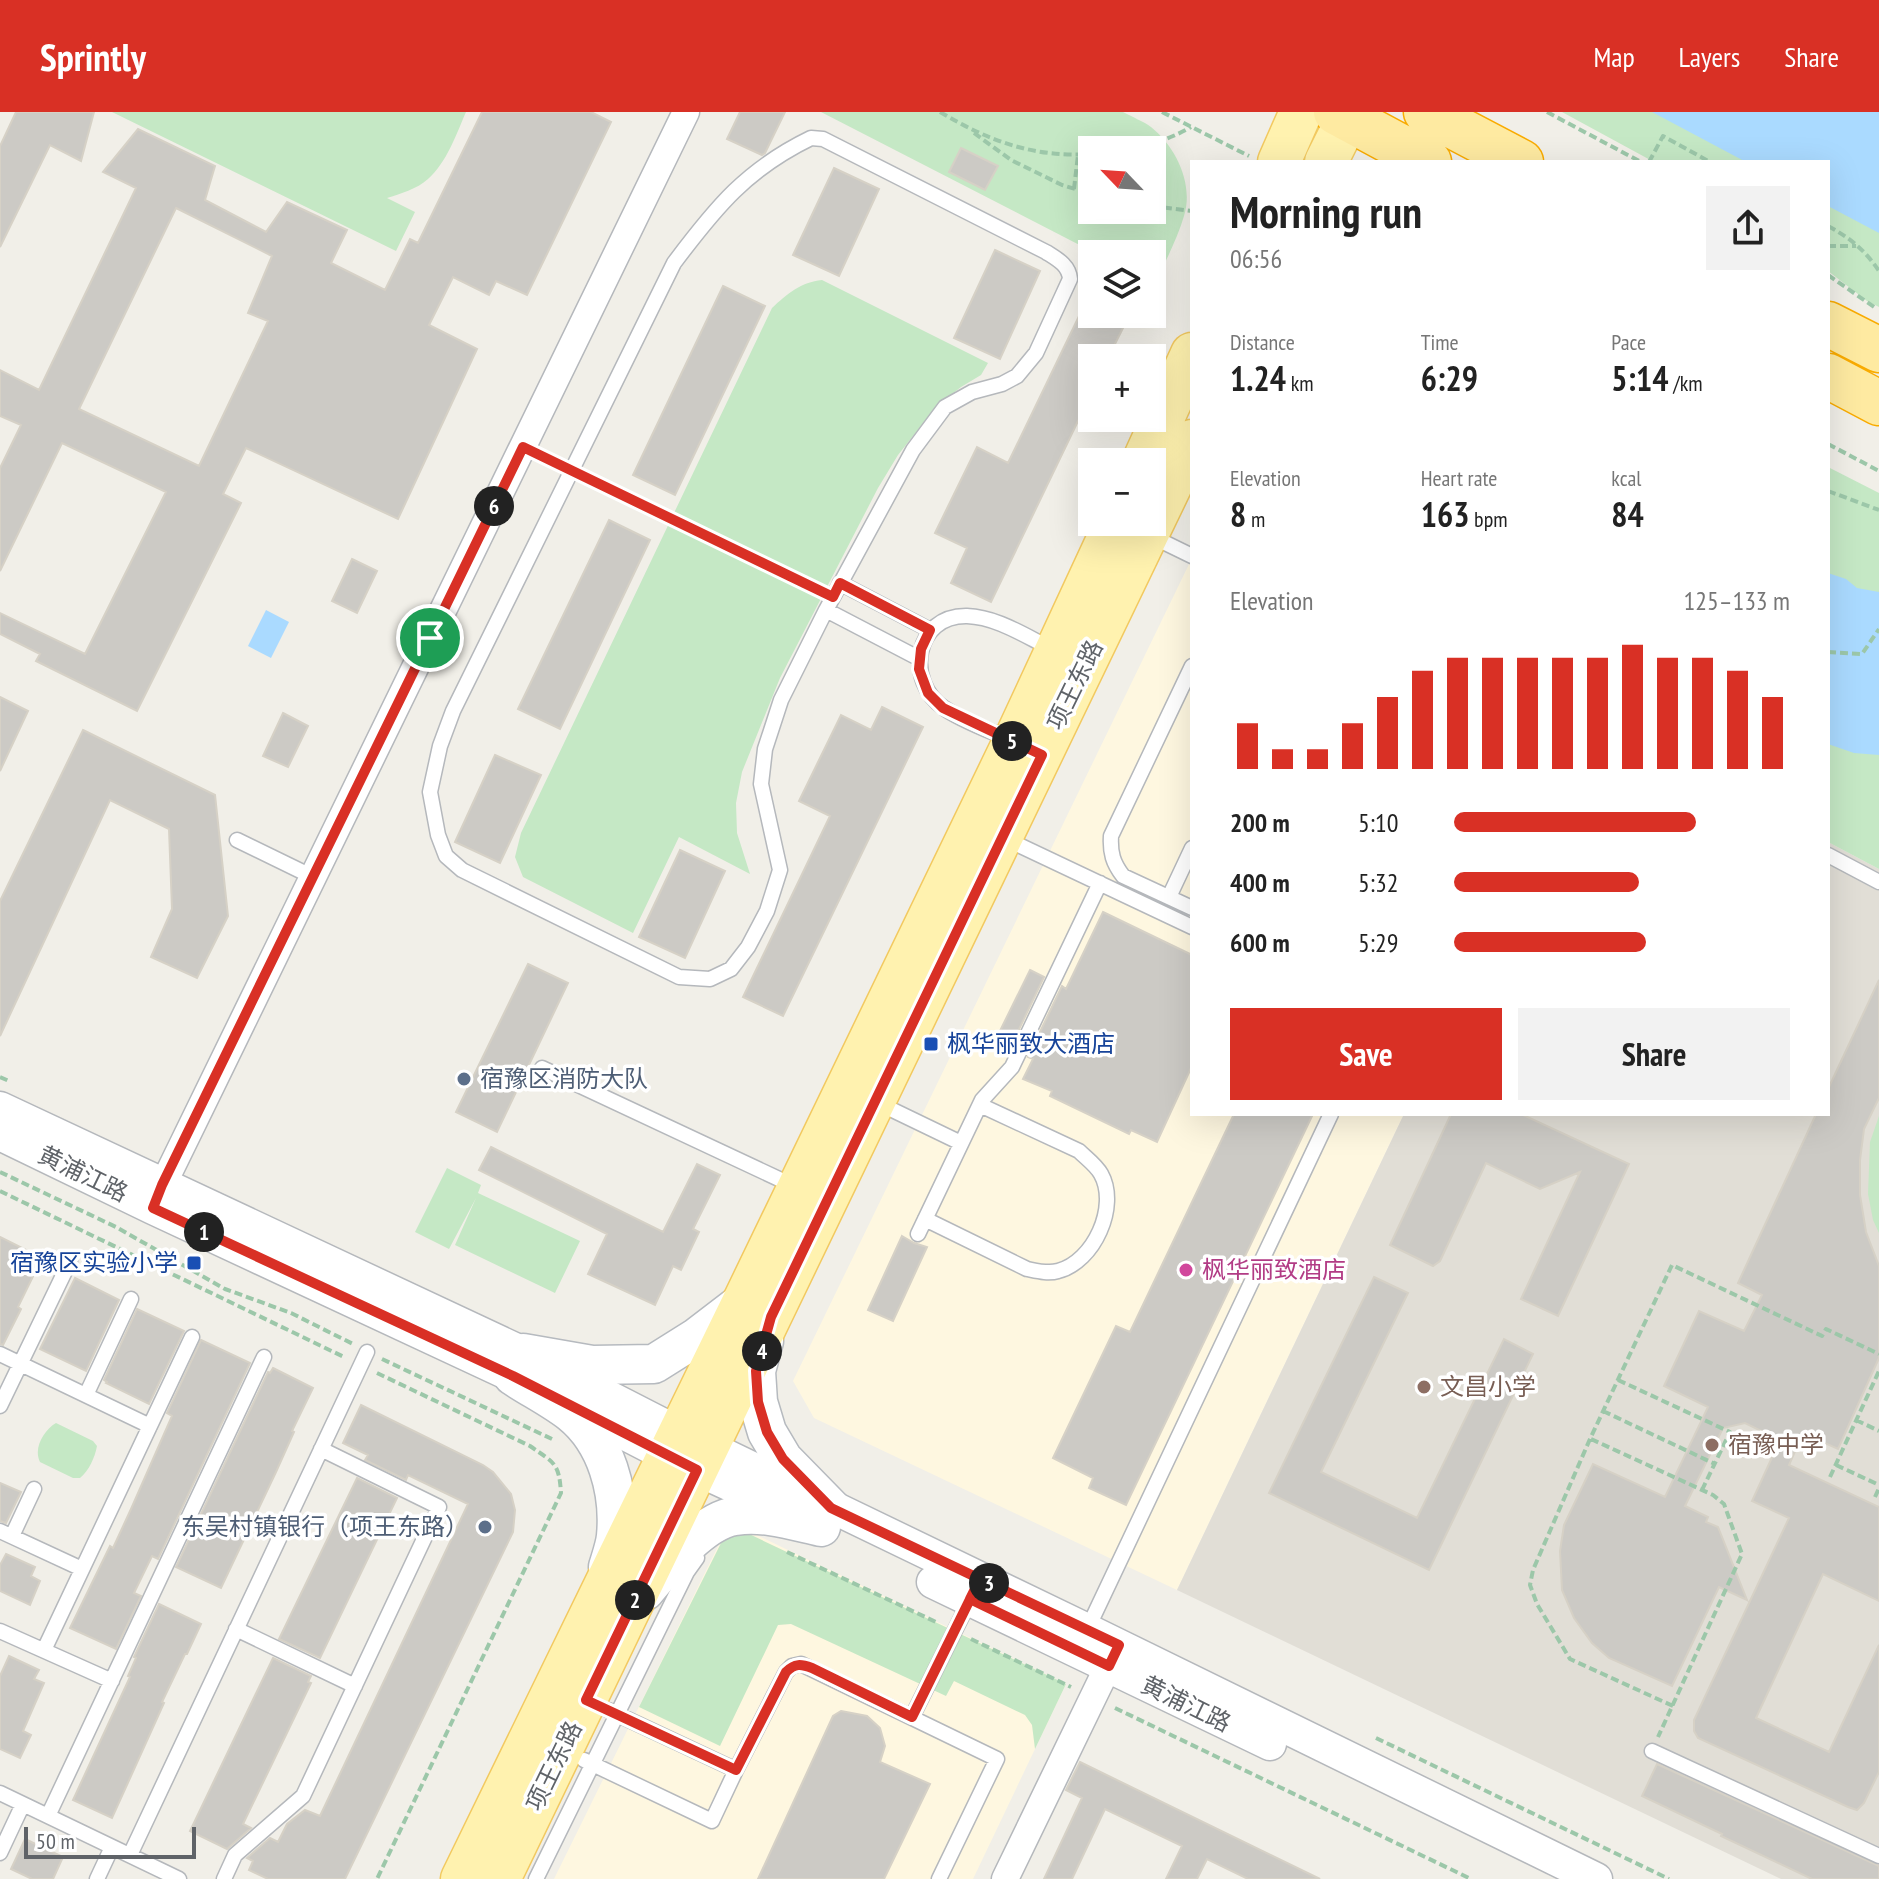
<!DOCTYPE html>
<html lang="en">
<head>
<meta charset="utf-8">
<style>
	:root { --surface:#fff; --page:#f2f2f2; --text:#222; --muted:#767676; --accent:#d93025 }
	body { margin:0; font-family:"PT Sans Narrow","Noto Sans SC",sans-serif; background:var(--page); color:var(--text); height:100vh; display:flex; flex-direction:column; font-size:30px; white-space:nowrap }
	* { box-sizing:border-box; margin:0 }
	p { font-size:26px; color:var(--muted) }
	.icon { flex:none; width:44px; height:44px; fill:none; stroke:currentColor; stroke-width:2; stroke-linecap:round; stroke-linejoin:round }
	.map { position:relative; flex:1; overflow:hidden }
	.drawer { position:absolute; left:1190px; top:48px; width:640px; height:956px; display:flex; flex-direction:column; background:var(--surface); border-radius:0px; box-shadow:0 8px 32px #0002 }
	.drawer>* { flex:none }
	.needle { width:52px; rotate:295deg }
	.controls { position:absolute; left:1078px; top:24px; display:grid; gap:16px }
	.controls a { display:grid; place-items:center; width:88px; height:88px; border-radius:0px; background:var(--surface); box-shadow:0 8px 32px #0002; font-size:40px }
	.scale { position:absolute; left:24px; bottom:20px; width:172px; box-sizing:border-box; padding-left:8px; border:4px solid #5f6368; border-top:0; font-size:22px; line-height:28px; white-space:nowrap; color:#5f6368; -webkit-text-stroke:6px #fff; paint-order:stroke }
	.pin { position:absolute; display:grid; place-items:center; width:68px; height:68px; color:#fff; margin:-34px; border:4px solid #fff; border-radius:50%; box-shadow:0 2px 8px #0007 }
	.km { position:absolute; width:40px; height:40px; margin:-20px; border-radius:50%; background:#222; color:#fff; font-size:22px; line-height:40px; text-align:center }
	.round { display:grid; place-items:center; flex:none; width:84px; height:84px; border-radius:0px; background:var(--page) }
	.summary { display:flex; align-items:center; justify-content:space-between; height:136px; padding:0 40px }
	h1 { font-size:44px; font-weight:600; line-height:60px }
	.stats { display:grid; grid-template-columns:repeat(3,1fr); gap:12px; height:136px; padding:8px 40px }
	.stats div { display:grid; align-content:center }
	.stats b { font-size:34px; font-weight:600 }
	.stats small { font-size:22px; font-weight:400 }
	.stats p { font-size:22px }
	.chart { height:224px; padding:16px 40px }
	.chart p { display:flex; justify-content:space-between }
	.chart svg { width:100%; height:144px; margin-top:8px; stroke:var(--accent); stroke-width:6 }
	.action { display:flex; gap:16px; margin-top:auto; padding:16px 40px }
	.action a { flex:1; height:92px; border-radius:0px; background:var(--accent); color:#fff; font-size:32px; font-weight:600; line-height:92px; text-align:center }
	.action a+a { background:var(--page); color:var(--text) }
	ul { padding:0 40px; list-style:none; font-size:26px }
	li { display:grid; grid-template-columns:128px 96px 1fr; align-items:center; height:60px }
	li i { height:20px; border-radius:10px; background:var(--accent) }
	header { display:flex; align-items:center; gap:48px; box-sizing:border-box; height:112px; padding:0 40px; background:var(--accent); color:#fff }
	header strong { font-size:38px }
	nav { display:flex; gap:44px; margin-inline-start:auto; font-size:28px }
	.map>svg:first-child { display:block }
</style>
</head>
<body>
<header>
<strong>Sprintly</strong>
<nav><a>Map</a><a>Layers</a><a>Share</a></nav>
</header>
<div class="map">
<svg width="1879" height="1767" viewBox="0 0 1879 1767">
	<rect width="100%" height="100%" fill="#f1efe8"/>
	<!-- commercial -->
	<path fill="#fef7e0" d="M1192,446V1002H1404L1177,1478L814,1306L793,1269Z
		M730,1410L1066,1572L973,1767H554Z"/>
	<!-- education -->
	<path fill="#e1ded6" d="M1828,730L1879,757V1767H1781L1177,1478L1404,1002H1828Z"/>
	<!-- green -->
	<path fill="#c5e8c5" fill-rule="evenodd" d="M112,0H466C456,23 447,50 428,67C417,77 400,82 387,86L415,100L396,139Z
		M821,0H1123C1132,5 1143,9 1151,15C1176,35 1194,72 1184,104C1177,128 1162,156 1152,179V142H1097ZM1092,38H1152V98H1092Z
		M1562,0H1879V195L1867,189L1828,159V50H1654Z
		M822,168L988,251L981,263L961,275L936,295L898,343L878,376L780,566L742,660L736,691L737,721L750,762L679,725L633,821L523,765L515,745L521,721L772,196C787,182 801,170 822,168Z
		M1828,355L1879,381V757L1828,730Z
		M1879,1004V1121L1873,1108L1868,1082L1870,1030Z
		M447,1056L481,1073L478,1081L580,1129L555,1181L455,1133L476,1086L449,1137L415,1120Z
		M56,1311L93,1329L97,1334C95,1345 89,1359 80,1366H73L40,1350C33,1336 44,1318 56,1311Z
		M730,1413L1066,1572L1035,1637L1032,1613L1025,1603L954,1569L946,1584L791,1512L778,1513L720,1634L639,1595Z"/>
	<!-- water -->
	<path fill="#aadaff" d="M1652,0H1879V121L1828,94V50H1746Z
		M1828,461L1846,467L1857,476L1879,480V643L1854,641L1828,632Z
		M266,498L289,510L271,546L248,534Z"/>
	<!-- building -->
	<path fill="#cccac5" stroke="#d6d1c6" stroke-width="2" fill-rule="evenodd" d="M16,0H94L81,49L50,33L0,135V34Z
		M482,0H591L611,10L527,183L496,169L489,183L453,165L429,213L477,237L398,407L246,336L223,382L241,391L137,599L36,549L40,542L0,522V501L85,542L166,380L62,331L0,459V356L21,313L0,304V258L39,278L136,76L103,60L138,17L215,54L205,88L266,120L287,90L347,118L331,151L385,178L410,127L418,131ZM176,96L272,144L248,201L268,209L199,354L79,297Z
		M740,0H785L765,41L762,43L727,27Z
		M961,36L998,54L985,78L949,60Z
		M834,56L879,77L839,164L793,143Z
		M995,138L1040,159L1000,247L954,226Z
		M723,174L765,194L675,383L633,363Z
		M1080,202H1130L1108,246H1092V280L991,490L951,471L967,436L935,421L977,335L1008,351Z
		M609,408L650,428L560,617L518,597Z
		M352,447L377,459L357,501L332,489Z
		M0,585L28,599L0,659Z
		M882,595L923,615L783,904L743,885L830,704L799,689L841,603L871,618Z
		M283,601L308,614L288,655L263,644Z
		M83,618L215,683L228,804L197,866L151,845L172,797L169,717L110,688L0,924V789Z
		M495,643L541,663L500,751L455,730Z
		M680,738L725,759L685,846L639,825Z
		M1103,800L1192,843V954L1157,1030L1131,1018L1129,1022L1050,984L1052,979L1023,967L1033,947L1028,945L1062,874L1066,877Z
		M528,852L568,871L497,1020L456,1000Z
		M1030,858L1044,865L1010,936L995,929Z
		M1879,868V986L1864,1017L1860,1048V1083L1866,1120L1879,1154V1246L1838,1337L1803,1321L1789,1353L1879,1395V1489L1823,1462L1756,1606L1829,1640L1879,1533V1660L1864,1691L1857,1698L1848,1695L1698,1626L1694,1619V1608L1789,1406L1752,1389L1780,1328L1745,1311L1723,1316L1685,1394L1708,1405L1706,1410L1718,1415L1747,1488L1719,1475L1672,1574L1609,1546L1592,1531L1574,1506L1562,1478L1560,1439L1564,1413L1593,1352L1665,1385L1708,1295L1664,1274L1699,1199L1744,1219L1762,1183L1738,1171L1816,1002H1828V977Z
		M1234,1002H1313L1126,1393L1089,1376L1093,1366L1053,1346L1116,1214L1130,1220Z
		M1451,1002H1521L1629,1052L1558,1204L1521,1187L1580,1060L1540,1077L1486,1051L1440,1149L1433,1154L1390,1133Z
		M491,1035L663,1120L697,1052L720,1063L693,1117L699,1120L681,1158L673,1154L655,1193L588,1162L607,1122L479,1058Z
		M902,1124L914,1131L927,1135L893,1209L868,1198Z
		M0,1125L42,1146L18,1195L21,1197L3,1233L0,1232Z
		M1374,1165L1408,1181L1321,1360L1417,1406L1504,1227L1533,1242L1429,1458L1269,1381Z
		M75,1166L119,1188L86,1259L40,1237Z
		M137,1197L184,1219L149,1292L106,1271L107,1270L104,1268Z
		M201,1228L250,1251L158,1447L152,1444L134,1481L141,1484L116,1537L70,1516L110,1434L113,1436L131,1397L172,1304L167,1301Z
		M273,1256L313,1276L292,1319L294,1320L276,1360L221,1476L176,1455L268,1260L270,1261Z
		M361,1293L483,1353L493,1360L511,1382L515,1398L513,1420L345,1767H268L249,1758L253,1749L247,1746L270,1726L278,1730L287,1712L305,1698L320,1704L468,1392L408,1363L406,1368L365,1348L368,1343L343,1331Z
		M357,1366L397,1386L320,1546L279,1527Z
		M0,1371L21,1380L6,1411L0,1409Z
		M6,1442L35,1455L31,1464L40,1469L30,1493L0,1479V1453Z
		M159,1492L201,1512L187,1542H185L162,1590L164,1591L112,1706L73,1688L130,1565L128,1564L136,1546L134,1545Z
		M9,1544L39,1558L34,1567L44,1571L23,1619L31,1623L20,1646L0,1637V1564Z
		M273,1546L311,1564L308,1570L311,1571L243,1712L251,1716L227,1737L190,1719Z
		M841,1599L867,1604L880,1616L885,1634L880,1650L930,1672L884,1767H758L833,1604Z
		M1080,1650L1320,1767H1248L1207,1747L1197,1767H1166L1182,1734L1105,1697L1072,1767H1044L1082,1686L1066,1678Z
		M1657,1652L1879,1754V1767H1812L1721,1724L1722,1722L1642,1684Z
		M25,1727L63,1745L53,1767H32L11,1757Z"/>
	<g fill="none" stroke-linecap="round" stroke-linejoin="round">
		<!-- service casing -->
		<g stroke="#b5b8bc" stroke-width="17">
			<path id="service" d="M811,26L823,27L1046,140C1057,147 1069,153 1070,167L1036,241L1017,264L1002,272L972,280L945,295L913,338L826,498L781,588L765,637L761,672L780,758L767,799L748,835L731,857L710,867L679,865L462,758L446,744L438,723L430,680L440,634L453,599L674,151C716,95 747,57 811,26Z
				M1151,424L1192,444
				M840,471L930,518
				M826,498L920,547
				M1192,554L1111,724C1110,741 1113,751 1123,764L1192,796
				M1011,628C991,619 962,609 944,596C905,570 914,503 967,504C997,505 1025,524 1052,537
				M1006,727L1192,815
				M237,728L313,765
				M1828,743L1879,770
				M1169,785L1192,736
				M542,956L794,1074
				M876,990L961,1031
				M925,1107L1027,1157C1037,1159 1048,1162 1058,1159C1094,1150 1119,1094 1101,1062C1096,1053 1086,1046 1079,1039L980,993
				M918,1122L982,988L1012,955L1100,771
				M0,1242L150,1314
				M86,1283L131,1187
				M0,1294L70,1149
				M0,1419L82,1457
				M12,1424L34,1377
				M236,1517L355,1574
				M1087,1518L1331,1002
				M0,1519L112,1569
				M44,1538L192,1225
				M912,1605L971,1486
				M1652,1639L1879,1744
				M584,1648L712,1709L736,1658L608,1598
				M736,1658L786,1560L792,1554L801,1552L997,1647L939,1767
				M0,1681L179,1767
				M48,1704L264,1245
				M0,1741L23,1692
				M130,1743L367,1240
				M97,1767L112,1735
				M224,1767L235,1743L303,1684L439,1395L321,1337
				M536,1767L687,1460L697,1446"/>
		</g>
		<!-- minor casing -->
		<g stroke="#b5b8bc" stroke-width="29">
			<path id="minor" d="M155,1089L686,0
				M1005,1767L1117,1536"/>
		</g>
		<!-- tertiary casing -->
		<g stroke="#b5b8bc" stroke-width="35">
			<path id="tertiary" d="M0,996L523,1241L679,1321L1087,1518L1596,1767
				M0,1022L153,1096L513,1264L668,1344L791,1401
				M933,1470L1270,1632"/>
		</g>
		<!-- secondary casing -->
		<g stroke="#b6babf" stroke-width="41">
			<path id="secondary" d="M764,1229L756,1259L758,1290L767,1320L783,1347L831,1396
				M523,1241L592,1253L654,1252L697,1225L744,1189
				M513,1264C531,1276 553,1287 571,1301C607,1330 620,1380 616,1424C615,1434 611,1445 608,1455
				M645,1479C666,1454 702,1409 735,1404C763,1399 794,1409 821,1415"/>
		</g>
		<!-- primary casing -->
		<g stroke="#f2c960" stroke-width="45">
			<path id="primary" d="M1279,50L1301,0
				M1326,50L1351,0
				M1143,350L1192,242
				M462,1767L744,1189L1014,630L1116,410
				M499,1767L1192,329"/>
		</g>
		<!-- trunk casing -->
		<g stroke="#f9ab00" stroke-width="47">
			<path id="trunk" d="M1336,0L1429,50
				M1426,0L1521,50
				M1828,212L1879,238
				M1828,264L1879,291"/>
		</g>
		<!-- path -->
		<path stroke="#9cc7a9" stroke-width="4" stroke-dasharray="8 4" stroke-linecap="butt" d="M940,0C989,29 1034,46 1092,42
			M1162,0L1249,44
			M1547,0L1641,50
			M974,21L1011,48L1062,73L1092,82
			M1121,38C1146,34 1169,28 1191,15
			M1649,50L1663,24L1710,50
			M1074,77L1078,43
			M1152,94L1192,99
			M1828,114C1850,126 1865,138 1879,159
			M1828,134H1856
			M1828,163L1877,197
			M1828,332L1879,359
			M586,366L816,477
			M1828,379L1879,398
			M1828,540L1862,542L1879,517
			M0,965L9,969
			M0,1060L116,1115L225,1177L291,1201L353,1232
			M0,1079L344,1245
			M382,1247L552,1327
			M377,1261L530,1334C554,1351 559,1350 561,1381L377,1767
			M1618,1268L1730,1320L1702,1378
			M1603,1299L1715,1352
			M1856,1308L1879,1319
			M1591,1327L1713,1383L1724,1392L1742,1442L1658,1625
			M1836,1353L1879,1373
			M1830,1365L1879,1259
			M1875,1385L1879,1376
			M787,1440L938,1511
			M971,1527L1071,1575
			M1673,1594L1570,1547L1537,1492L1530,1473L1533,1458L1590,1327L1672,1153L1822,1224L1826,1217L1879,1242
			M1115,1596L1471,1767
			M1376,1626L1669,1767"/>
		<!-- service -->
		<use href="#service" stroke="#fff" stroke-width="14"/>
		<!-- minor -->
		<use href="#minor" stroke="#fff" stroke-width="26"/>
		<!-- tertiary -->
		<use href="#tertiary" stroke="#fff" stroke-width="32"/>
		<!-- secondary -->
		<use href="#secondary" stroke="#fff" stroke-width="38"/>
		<!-- primary -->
		<use href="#primary" stroke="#fff2af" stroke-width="42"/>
		<!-- trunk -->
		<use href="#trunk" stroke="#feeaa1" stroke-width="44"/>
	</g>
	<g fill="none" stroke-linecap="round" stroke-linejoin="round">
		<!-- route casing -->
		<g stroke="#fff" stroke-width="16">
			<path id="route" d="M430,526L162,1073L153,1096L513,1264L697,1358L586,1588L736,1658L786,1560C795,1551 801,1552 812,1556L912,1605L980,1467L1119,1533L1109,1554L970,1487L980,1467L831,1396L783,1347L767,1320L758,1290L756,1259L771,1205L1042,643L943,596L928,581L919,557L921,537L930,518L840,471L833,485L523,335L430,526"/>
		</g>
		<!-- route -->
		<use href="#route" stroke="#d93025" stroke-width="10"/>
	</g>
	<!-- markers -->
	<g fill="#1a4fb4" stroke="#fff" stroke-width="3">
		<rect x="923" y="924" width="16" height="16" rx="4"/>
		<rect x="186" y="1143" width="16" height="16" rx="4"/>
	</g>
	<g fill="#5c6f8a" stroke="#fff" stroke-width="3">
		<circle cx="464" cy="967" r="8"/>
		<circle cx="485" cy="1415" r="8"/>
	</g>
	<circle fill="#d1479c" stroke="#fff" stroke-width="3" cx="1186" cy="1158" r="8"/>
	<g fill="#8d6e63" stroke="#fff" stroke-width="3">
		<circle cx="1424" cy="1275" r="8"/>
		<circle cx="1712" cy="1333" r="8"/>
	</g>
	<g text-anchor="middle" stroke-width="7" stroke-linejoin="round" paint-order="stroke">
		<!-- street labels -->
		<g font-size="24" fill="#5f6368" stroke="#fff">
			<text transform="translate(1075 573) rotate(-64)" y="8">项王东路</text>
			<text transform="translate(83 1062) rotate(26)" y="8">黄浦江路</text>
			<text transform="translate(1186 1592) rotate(26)" y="8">黄浦江路</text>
			<text transform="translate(554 1654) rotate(-64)" y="8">项王东路</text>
		</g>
		<!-- transit labels -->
		<g font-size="24" fill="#164399" stroke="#fff" text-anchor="start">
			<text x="947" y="940">枫华丽致大酒店</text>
			<text x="178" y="1159" text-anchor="end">宿豫区实验小学</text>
		</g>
		<!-- service labels -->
		<g font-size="24" fill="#4e5e75" stroke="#fff" text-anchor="start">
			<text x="480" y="975">宿豫区消防大队</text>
			<text x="469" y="1423" text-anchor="end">东吴村镇银行（项王东路）</text>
		</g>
		<!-- hotel labels -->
		<g font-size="24" fill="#b23c85" stroke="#fff" text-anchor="start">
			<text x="1202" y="1166">枫华丽致酒店</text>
		</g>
		<!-- education labels -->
		<g font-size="24" fill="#785e54" stroke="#fff" text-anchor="start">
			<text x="1440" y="1283">文昌小学</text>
			<text x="1728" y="1341">宿豫中学</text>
		</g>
	</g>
</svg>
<div class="controls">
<a><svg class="needle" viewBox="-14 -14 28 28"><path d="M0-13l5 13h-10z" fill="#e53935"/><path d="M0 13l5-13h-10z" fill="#767676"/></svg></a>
<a><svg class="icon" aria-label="layers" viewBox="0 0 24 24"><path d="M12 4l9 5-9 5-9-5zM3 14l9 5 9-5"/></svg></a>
<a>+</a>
<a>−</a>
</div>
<div class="scale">50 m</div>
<div class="pin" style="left:430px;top:526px;background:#1e9e55"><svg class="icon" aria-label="arrive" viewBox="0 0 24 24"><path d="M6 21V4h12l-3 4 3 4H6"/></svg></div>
<b class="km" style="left:204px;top:1120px">1</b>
<b class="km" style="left:635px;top:1488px">2</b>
<b class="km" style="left:989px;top:1471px">3</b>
<b class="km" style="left:762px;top:1239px">4</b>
<b class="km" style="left:1012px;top:629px">5</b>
<b class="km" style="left:494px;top:394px">6</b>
<section class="drawer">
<div class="summary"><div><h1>Morning run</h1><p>06:56</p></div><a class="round"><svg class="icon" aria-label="share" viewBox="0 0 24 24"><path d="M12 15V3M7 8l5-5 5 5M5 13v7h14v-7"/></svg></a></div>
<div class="stats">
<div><p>Distance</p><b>1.24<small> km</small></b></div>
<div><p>Time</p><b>6:29</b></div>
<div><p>Pace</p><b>5:14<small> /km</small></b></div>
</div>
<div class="stats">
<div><p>Elevation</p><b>8<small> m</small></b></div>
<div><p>Heart rate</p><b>163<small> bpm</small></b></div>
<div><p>kcal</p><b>84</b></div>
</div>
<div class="chart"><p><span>Elevation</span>125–133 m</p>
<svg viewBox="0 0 160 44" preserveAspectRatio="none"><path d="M5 44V30M15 44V38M25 44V38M35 44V30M45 44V22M55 44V14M65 44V10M75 44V10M85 44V10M95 44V10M105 44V10M115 44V6M125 44V10M135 44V10M145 44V14M155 44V22"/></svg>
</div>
<ul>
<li><b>200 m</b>5:10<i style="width:72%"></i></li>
<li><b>400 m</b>5:32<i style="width:55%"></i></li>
<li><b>600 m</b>5:29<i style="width:57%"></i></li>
</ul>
<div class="action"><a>Save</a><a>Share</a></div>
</section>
</div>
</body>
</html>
